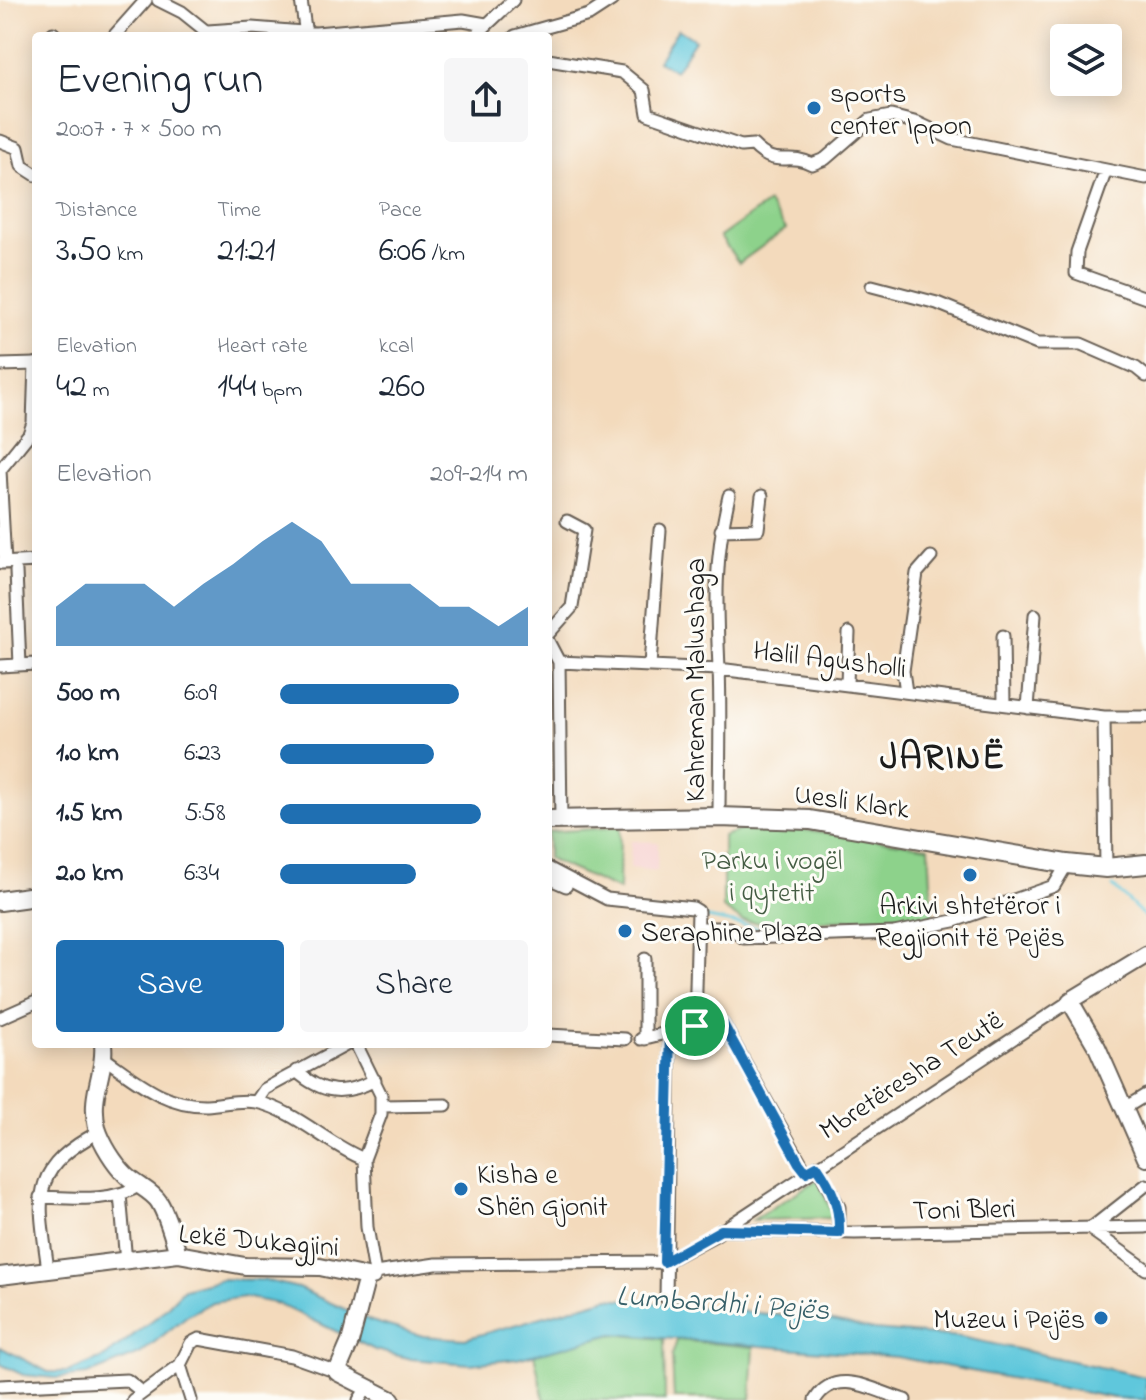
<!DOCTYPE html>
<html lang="en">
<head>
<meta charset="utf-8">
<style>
	:root { --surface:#fff; --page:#f6f6f7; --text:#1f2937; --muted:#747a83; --accent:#1f6fb2 }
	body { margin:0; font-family:"Indie Flower",sans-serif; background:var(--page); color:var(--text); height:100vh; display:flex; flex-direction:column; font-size:30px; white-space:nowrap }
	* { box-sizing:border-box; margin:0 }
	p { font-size:26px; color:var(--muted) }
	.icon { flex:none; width:44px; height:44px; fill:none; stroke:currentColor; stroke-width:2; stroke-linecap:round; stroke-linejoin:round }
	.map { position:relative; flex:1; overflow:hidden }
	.details { position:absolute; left:32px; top:32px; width:520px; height:1016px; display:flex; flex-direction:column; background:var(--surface); border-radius:8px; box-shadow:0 4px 20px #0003 }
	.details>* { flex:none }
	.controls { position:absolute; left:1050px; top:24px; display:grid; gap:16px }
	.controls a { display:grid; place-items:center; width:72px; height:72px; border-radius:8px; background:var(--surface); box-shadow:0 4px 20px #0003; font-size:40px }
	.pin { position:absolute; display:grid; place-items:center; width:68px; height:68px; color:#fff; margin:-34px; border:4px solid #fff; border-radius:50%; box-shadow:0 2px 8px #0007 }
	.round { display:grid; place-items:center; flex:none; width:84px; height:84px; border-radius:8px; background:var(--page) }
	.overview { display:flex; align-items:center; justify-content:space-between; height:136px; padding:0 24px }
	h1 { font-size:44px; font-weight:600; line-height:60px }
	.stats { display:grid; grid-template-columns:repeat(3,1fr); gap:12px; height:136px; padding:8px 24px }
	.stats div { display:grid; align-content:center }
	.stats b { font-size:34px; font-weight:600 }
	.stats small { font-size:22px; font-weight:400 }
	.stats p { font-size:22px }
	.chart { height:224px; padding:16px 24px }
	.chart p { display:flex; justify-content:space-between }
	.chart svg { width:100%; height:144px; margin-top:8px; fill:var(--accent); opacity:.7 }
	.primary-button { display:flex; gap:16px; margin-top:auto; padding:16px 24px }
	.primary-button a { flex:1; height:92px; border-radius:8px; background:var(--accent); color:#fff; font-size:32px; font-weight:600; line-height:92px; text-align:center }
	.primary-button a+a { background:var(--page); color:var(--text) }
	ul { padding:0 24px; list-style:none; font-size:26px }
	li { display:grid; grid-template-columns:128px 96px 1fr; align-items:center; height:60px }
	li i { height:20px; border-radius:10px; background:var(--accent) }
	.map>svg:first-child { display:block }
</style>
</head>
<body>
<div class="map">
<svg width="1146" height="1400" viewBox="0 0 1146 1400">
	<rect width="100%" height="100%" fill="#fdfcf7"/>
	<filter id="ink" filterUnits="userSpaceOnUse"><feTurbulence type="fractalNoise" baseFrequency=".0125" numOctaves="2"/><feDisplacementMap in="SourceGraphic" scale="16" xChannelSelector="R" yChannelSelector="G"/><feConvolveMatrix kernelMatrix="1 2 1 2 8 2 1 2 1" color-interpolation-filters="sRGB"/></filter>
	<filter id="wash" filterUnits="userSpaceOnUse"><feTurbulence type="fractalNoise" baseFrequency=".006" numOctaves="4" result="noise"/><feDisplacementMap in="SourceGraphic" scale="32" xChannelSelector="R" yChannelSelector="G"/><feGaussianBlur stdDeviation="1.8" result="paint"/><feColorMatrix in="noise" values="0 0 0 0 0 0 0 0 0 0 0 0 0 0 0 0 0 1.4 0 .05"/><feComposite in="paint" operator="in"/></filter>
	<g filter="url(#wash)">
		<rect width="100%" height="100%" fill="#f3dabc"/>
		<!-- built -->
		<path fill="#f7d0cf" d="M631,841L658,842L657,871L630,868Z"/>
		<!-- green -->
		<path fill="#8dd28b" stroke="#547754" stroke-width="2" d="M768,203L786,229L739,263L720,237Z
			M620,827L619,890L548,859V832Z
			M750,827L816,831L929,847L933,916L764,923L742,921L723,908V836Z
			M818,1179L834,1218L753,1220Z
			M612,1334L664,1339L665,1400H544L534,1354Z
			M677,1340L754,1347L751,1399L674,1398L672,1356Z"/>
		<!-- water -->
		<path fill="#5fc7dc" stroke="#3e727c" stroke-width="2" d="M678,29L695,40L675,71L658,61Z
			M221,1279L265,1280L298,1288L371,1321L423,1336L465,1339L608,1298L828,1320L874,1330L961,1337L1146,1377V1400L1114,1398L897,1357L613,1334L517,1359L470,1364L411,1359L375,1350L279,1304L244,1297L212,1302L188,1315L140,1354L87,1375L56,1378L23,1375L0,1364V1347L48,1372H68L105,1357L159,1315L184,1289Z"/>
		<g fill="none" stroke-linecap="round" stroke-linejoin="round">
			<!-- stream -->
			<path stroke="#5fc7dc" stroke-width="3" d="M570,886L583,896L613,907L696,916
				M1113,886L1146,918
				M703,917L767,930L913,924
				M932,920L975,908"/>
		</g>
	</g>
	<g filter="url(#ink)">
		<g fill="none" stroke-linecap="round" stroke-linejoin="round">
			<!-- street casing -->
			<g stroke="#675e54" stroke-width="15">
				<path id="street" d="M158,0L182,12L212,36
					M301,0L306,35
					M208,31L252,28L316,33L463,20L486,24
					M53,33L56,36
					M114,36L146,0
					M475,36L513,0
					M515,36L589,15L612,0
					M548,60L622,72L644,90L648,114L741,146L753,145C777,170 787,151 812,164L825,159L870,120L891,116L918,123L952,139L1146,178
					M0,141L18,148L22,166L36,175
					M1106,170L1077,252L1076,273L1146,298
					M872,286L937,303L1037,344H1081L1136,368L1146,376
					M0,365L36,364
					M721,530L758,529L762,496
					M1,563L36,561
					M5,563L0,470L29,434L33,423L35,364
					M16,571L20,665
					M548,634L572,607L584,530L567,521
					M1003,636L1004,704
					M548,641L559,662L561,821
					M559,662L719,669L1104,717H1146
					M650,665L660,530
					M0,666L36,664
					M847,683L849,633
					M906,692L903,671L917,573L931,557
					M1028,708L1035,615
					M1104,717L1106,868
					M719,817C719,767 721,717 719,668C716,602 714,560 729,496
					M548,868L607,899L693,908L698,911L695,1026
					M548,878L566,886
					M698,928H729L744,938L894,933L954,921L1054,886L1067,864
					M645,959V1039
					M0,1018L36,1002
					M548,1035L625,1039
					M641,1039L695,1026L723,1024L806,1172
					M356,1044L381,1095V1114L364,1159L367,1227L375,1273
					M104,1058C137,1081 165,1106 207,1105C223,1104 241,1099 256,1102C295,1110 328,1145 364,1159
					M296,1071C322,1094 344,1096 375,1080
					M256,1102L265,1089L348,1044
					M382,1106L446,1105
					M1123,1109L1146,1095
					M817,1166L839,1207V1233
					M1146,1185L1090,1229L1146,1269
					M120,1194L126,1262
					M40,1197C71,1198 113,1203 140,1185
					M721,1230L855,1233L1146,1227
					M48,1270C39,1199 27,1170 99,1132
					M367,1277L374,1278L375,1273L436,1264L664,1262L715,1235L1070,1001
					M666,1298L670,1032
					M180,1365L191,1400
					M0,1386L127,1380L141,1391
					M133,1400L180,1365L191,1343L199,1339L292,1356L337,1372
					M359,1400L367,1388
					M815,1400C836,1365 876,1392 905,1400"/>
			</g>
			<!-- secondary casing -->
			<g stroke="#675e54" stroke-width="20">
				<path id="secondary" d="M1146,955L1070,1001L1097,1047L1146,1158
					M103,1044C106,1073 89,1093 97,1128C102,1144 114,1163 126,1175C136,1185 152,1191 159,1202C168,1217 173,1237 178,1254
					M0,1276L178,1254L245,1266L320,1267L367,1277L350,1342L337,1372L392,1400"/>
			</g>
			<!-- primary casing -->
			<g stroke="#675e54" stroke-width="22">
				<path id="primary" d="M548,820L719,817L810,820L1067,864L1106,868L1146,864
					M0,901L36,896"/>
			</g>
			<!-- street -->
			<use href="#street" stroke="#fff" stroke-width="11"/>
			<!-- secondary -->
			<use href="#secondary" stroke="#fff" stroke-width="16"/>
			<!-- primary -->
			<use href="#primary" stroke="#fff" stroke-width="18"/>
		</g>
	</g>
	<g fill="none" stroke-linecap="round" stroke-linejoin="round" filter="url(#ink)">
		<!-- route casing -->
		<g stroke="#fff" stroke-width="16">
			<path id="route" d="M723,1024L799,1163L806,1172L817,1166C832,1188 840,1206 839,1233L721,1230L664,1262L670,1032Z"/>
		</g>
		<!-- route -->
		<use href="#route" stroke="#1f6fb2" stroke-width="10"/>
	</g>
	<!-- markers -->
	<g fill="#1f6fb2" stroke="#fdfcf7" stroke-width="3">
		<circle cx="814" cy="108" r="8"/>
		<circle cx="970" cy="875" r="8"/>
		<circle cx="625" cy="931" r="8"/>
		<circle cx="461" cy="1189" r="8"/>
		<circle cx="1101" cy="1318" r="8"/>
	</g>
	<g text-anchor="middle" stroke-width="6" stroke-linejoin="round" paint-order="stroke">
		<!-- poi labels -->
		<g font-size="28" fill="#1c1c1c" stroke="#fdfcf7" text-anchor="start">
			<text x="830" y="102">sports<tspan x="830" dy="32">center Ippon</tspan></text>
			<text x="970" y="914" text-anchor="middle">Arkivi shtetëror i<tspan x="970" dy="32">Regjionit të Pejës</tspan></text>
			<text x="641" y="941">Seraphine Plaza</text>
			<text x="477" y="1183">Kisha e<tspan x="477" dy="32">Shën Gjonit</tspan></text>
			<text x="1085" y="1328" text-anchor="end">Muzeu i Pejës</text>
		</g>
		<!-- street labels -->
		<g font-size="28" fill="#1c1c1c" stroke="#fdfcf7">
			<text transform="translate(830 658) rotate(7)" y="10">Halil Agusholli</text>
			<text transform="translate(694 680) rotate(-90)" y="10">Kahreman Malushaga</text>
			<text transform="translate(852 800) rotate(8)" y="10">Uesli Klark</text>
			<text transform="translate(910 1074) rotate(-33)" y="10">Mbretëresha Teutë</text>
			<text transform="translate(964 1208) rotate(-1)" y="10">Toni Bleri</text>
			<text transform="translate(259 1239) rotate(5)" y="10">Lekë Dukagjini</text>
		</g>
		<!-- park labels -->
		<g font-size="28" fill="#445c43" stroke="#fdfcf7">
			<text x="772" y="869">Parku i vogël<tspan x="772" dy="32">i qytetit</tspan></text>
		</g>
		<!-- water labels -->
		<g font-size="30" font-style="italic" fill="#376069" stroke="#fdfcf7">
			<text transform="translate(723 1302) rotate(4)" y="10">Lumbardhi i Pejës</text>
		</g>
		<!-- district labels -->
		<g font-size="36" font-weight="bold" letter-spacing="2" fill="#1c1c1c" stroke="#fdfcf7">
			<text x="943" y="768">JARINË</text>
		</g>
	</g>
</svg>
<div class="controls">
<a><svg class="icon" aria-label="layers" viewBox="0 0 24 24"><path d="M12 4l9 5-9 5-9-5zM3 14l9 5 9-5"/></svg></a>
</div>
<div class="pin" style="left:695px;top:1026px;background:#1e9e55"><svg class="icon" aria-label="arrive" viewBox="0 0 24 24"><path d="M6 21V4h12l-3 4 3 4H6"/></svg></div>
<section class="details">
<div class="overview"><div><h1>Evening run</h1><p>20:07 · 7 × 500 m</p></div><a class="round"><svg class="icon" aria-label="share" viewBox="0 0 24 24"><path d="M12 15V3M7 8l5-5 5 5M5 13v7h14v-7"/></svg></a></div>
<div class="stats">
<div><p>Distance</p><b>3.50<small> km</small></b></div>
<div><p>Time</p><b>21:21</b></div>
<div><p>Pace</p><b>6:06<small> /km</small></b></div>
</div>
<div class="stats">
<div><p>Elevation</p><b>42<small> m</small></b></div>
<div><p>Heart rate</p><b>144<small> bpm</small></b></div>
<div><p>kcal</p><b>260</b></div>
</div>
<div class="chart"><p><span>Elevation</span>209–214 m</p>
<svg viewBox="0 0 160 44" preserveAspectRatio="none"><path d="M0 44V32L10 25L20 25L30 25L40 32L50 25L60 19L70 12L80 6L90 12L100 25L110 25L120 25L130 32L140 32L150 38L160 32V44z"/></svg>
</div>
<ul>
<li><b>500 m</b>6:09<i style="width:72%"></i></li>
<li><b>1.0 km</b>6:23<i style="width:62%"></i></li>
<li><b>1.5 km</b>5:58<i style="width:81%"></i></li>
<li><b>2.0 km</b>6:34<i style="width:55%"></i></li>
</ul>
<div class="primary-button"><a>Save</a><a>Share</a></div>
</section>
</div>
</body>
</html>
